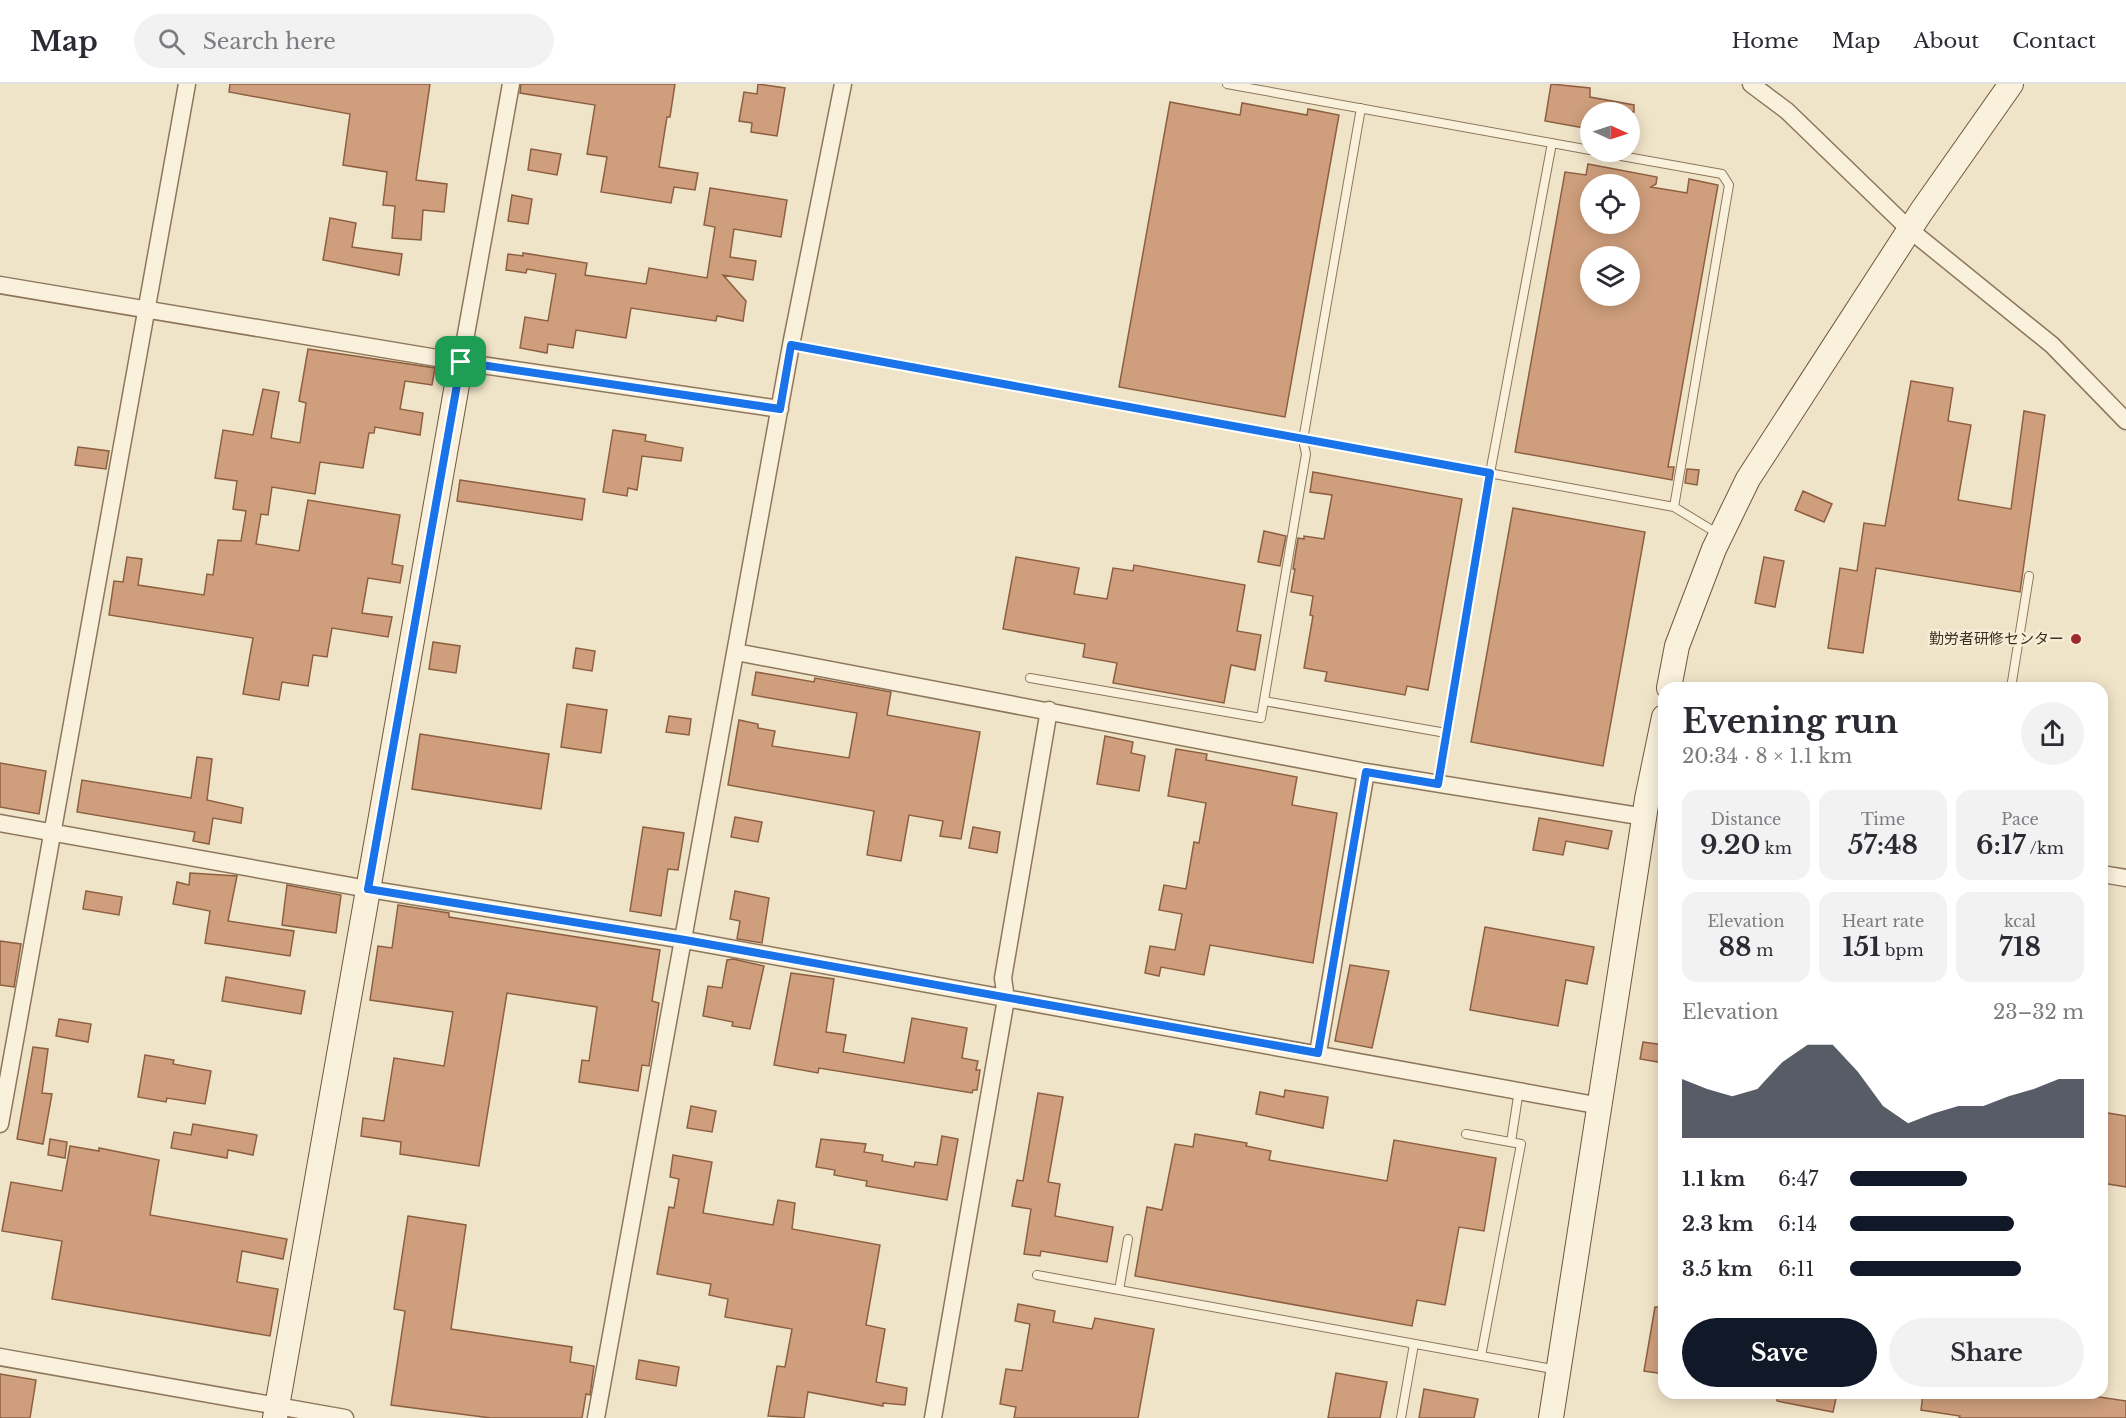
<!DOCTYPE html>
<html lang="en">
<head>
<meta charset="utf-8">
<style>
	:root { --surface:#fff; --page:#f2f2f3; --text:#2b2b33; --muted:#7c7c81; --line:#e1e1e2; --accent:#111827 }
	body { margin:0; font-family:"Libre Baskerville","Noto Sans JP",serif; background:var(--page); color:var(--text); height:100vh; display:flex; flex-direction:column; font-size:22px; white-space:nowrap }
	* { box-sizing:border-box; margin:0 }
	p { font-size:20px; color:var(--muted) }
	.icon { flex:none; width:33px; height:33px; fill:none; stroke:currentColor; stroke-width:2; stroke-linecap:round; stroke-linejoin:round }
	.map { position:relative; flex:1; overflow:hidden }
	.details { position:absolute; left:1658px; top:598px; width:450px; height:717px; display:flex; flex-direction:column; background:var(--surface); border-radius:18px; box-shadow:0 3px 15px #0003 }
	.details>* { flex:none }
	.needle { width:39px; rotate:93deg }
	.buttons { position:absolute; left:1580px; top:18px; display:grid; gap:12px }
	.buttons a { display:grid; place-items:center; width:60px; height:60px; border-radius:50%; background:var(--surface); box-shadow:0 3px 15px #0003; font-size:30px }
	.pin { position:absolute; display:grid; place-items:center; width:51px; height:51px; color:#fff; margin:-26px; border-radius:12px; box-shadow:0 3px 9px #0006 }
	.round { display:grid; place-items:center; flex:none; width:63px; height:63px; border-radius:32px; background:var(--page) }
	.headline { display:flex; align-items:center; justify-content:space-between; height:102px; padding:0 24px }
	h1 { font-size:33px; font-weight:700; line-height:45px }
	.stats { display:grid; grid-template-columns:repeat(3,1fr); gap:9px; height:102px; padding:6px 24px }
	.stats div { display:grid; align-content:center; border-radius:15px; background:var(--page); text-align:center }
	.stats b { font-size:26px; font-weight:700 }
	.stats small { font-size:16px; font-weight:400 }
	.stats p { font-size:16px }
	.chart { height:168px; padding:12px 24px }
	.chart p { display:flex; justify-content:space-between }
	.chart svg { width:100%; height:108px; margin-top:6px; fill:var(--accent); opacity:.7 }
	.button { display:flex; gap:12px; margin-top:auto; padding:12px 24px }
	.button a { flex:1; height:69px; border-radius:36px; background:var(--accent); color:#fff; font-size:24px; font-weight:700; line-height:69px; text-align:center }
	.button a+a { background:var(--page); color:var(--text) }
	ul { padding:0 24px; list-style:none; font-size:20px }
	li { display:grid; grid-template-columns:96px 72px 1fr; align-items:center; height:45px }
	li i { height:15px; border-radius:8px; background:var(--accent) }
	header { display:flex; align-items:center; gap:36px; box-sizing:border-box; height:84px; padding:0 30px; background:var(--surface); border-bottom:2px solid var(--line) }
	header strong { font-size:28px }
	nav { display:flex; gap:33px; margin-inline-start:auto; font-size:21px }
	.search { width:420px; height:54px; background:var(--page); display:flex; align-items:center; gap:15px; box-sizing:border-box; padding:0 21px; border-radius:33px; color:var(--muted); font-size:22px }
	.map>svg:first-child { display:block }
</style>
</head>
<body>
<header>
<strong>Map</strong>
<div class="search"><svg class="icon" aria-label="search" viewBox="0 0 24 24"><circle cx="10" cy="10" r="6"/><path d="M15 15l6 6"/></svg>Search here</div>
<nav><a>Home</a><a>Map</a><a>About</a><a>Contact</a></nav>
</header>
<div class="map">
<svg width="2126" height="1334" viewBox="0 0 2126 1334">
	<rect width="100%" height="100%" fill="#f0e4c8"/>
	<!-- building -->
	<path fill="#cf9f7d" stroke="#8d5f41" stroke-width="1.5" fill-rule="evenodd" d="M230,0H430L416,96L447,100L444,128L423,126L421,156L392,154L395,122L383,121L387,88L343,81L350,30L229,8Z
		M521,0H675L670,33H667L659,83L698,89L695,106L674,103L671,119L601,108L607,73L587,70L595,21L520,9Z
		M758,0L785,4L777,52L751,48L752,39L739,37L744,8L757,10Z
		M1551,0L1590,4V13L1634,21V28H1590V45L1545,37Z
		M1170,18L1240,31L1242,19L1307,31L1308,25L1339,31L1285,333L1119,303Z
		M531,65L561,70L557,91L528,86Z
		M1588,80L1657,93L1656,100L1651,103L1687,109L1689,95L1718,101L1668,383H1674L1672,396L1515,368L1565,88L1586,91ZM1590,100H1629V140H1590ZM1590,172H1629V212H1590Z
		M710,104L787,116L781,153L734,145L730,173L756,177L753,196L723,191L746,217L743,237L717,232L716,237L631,224L626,254L576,246L573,264L548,260L547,269L520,264L525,233L548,237L556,190L527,185L526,189L506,186L508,170L523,172V169L587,179L585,191L646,200L649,184L707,194L715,143L704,141Z
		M512,111L532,115L528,140L508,137Z
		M330,134L356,139L352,163L402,170L399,191L323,176Z
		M308,265L435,284L432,301L405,297L400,325L423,329L420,351L375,343L374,349H369L363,384L320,378L315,410L272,403L268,431L261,430L256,460L299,467L308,416L400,431L392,480L403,482L400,499L368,494L362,529L392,533L388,553L332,544L327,573L313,571L308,602L282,598L279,616L243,610L253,554L109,531L114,497L123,498L127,473L142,475L138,501L204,511L207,490L213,491L218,456L241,457L246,427L233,425L237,397L215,394L223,346L253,351L263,305L279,308L271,354L300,359L306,319L299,317Z
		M1911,297L1953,304L1948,337L1971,341L1958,416L2011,425L2024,327L2045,331L2020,508L1876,484L1863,569L1828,564L1840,484L1857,487L1864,439L1885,442Z
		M613,346L646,351L645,357L683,364L681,377L642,372L637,406L628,404L627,412L603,408Z
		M78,363L109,367L106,385L75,381Z
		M1687,385L1699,386L1697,401L1685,399Z
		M1313,388L1462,415L1428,606L1407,602L1405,611L1325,597L1327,588L1304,584L1313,532L1310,531L1313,512L1291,508L1295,485H1293L1298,454L1304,455V452L1324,455L1332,411L1310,408Z
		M460,396L585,415L582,436L457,417Z
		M1803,407L1832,420L1824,438L1795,426Z
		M1513,424L1645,448L1603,682L1471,658Z
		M1264,447L1286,452L1280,482L1258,478Z
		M1016,473L1079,484L1074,510L1107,515L1113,484L1133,487L1134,481L1245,501L1237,547L1261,551L1255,586L1231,581L1224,619L1113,599L1117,579L1083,573L1085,560L1003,545Z
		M1764,473L1784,477L1775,523L1755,519Z
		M433,558L460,562L456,589L429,585Z
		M576,564L595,567L592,587L573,584Z
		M756,588L814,598L815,594L891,608L887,631L980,648L961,755L940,752L943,737L909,731L901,777L867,771L874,727L728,701L739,636L758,640V644L775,647L772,662L849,674L857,629L752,611Z
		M567,620L607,626L601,669L561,663Z
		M669,632L691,635L689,651L666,648Z
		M420,650L549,670L541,725L412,705Z
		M1105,652L1133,658L1131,669L1145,672L1139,707L1097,700Z
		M1176,665L1207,670L1206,676L1297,693L1292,721L1337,729L1313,879L1210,861L1204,891L1161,883L1159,892L1145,889L1150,862L1175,866L1182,830L1159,826L1164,801L1186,805L1194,758L1199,759L1206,719L1168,712Z
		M197,673L212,675L207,716L243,724L241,739L213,734L209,760L193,757L195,748L77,728L82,696L191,714Z
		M0,679L46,687L39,730L0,723Z
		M735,733L762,738L758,758L731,753Z
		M1539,734L1612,747L1608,765L1566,757L1563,771L1533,766Z
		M643,743L684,749L678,786L668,785L661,832L630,827Z
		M973,743L1000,748L997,769L969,764Z
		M190,789L237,792L228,837L294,847L290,872L205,859L210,827L173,820L177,798L189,801Z
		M287,801L341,811L336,849L282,841Z
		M86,807L122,813L119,831L83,825Z
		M735,807L769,814L762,859L737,855L740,837L730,835Z
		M398,821L449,829V833L660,866L652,917L659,919L649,982L642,981L638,1007L579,998L582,976L589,977L597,923L507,909L479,1082L400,1070L401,1058L361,1052L363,1034L384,1037L394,974L444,982L453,928L370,916L378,862L392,864Z
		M1485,843L1594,863L1587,900L1566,896L1558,942L1470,926Z
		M0,857L21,860L14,903L0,901Z
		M733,875L764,882L750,945L732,942L733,938L703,932L708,902L722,904L727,876Z
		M1350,881L1389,887L1372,964L1335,957Z
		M791,889L834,895L826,948L846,951L843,968L904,979L912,934L967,944L962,974L978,977L976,986H980L977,1006H973L972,1009L819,984L818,989L774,981Z
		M226,893L305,907L301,930L222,917Z
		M59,935L91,940L88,958L56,952Z
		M1643,958L1664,961V979L1640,975Z
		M33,963L48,965L42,1009L52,1010L43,1060L17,1055Z
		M145,971L174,976L173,980L211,987L205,1020L167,1014L166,1018L138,1013Z
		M1285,1006L1328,1013L1323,1044L1256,1030L1260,1008L1284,1013Z
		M1038,1009L1063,1013L1048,1098L1060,1100L1055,1132L1113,1143L1107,1178L1041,1167L1040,1172L1024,1170L1031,1125L1012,1122L1017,1096L1023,1097Z
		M691,1022L716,1027L712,1048L687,1044Z
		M2102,1028L2126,1032V1103L2102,1099Z
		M193,1040L257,1051L253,1071L228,1066L227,1074L171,1064L174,1048L191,1051Z
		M1195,1050L1247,1059L1246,1062L1271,1067L1269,1076L1387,1097L1394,1056L1496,1074L1484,1147L1459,1143L1445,1221L1417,1216L1412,1242L1135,1192L1147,1123L1162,1126L1175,1060L1193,1063Z
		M942,1052L958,1055L947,1116L866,1102L867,1097L834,1091L835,1086L816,1083L821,1055L866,1060L864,1068L883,1071L882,1077L914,1083L915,1078L937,1081Z
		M50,1055L67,1058L65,1074L48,1071Z
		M70,1062L99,1067V1064L159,1076L150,1131L287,1155L283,1175L242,1167L237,1198L278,1205L270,1252L52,1215L62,1157L2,1147L11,1098L62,1107Z
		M673,1071L712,1078L703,1129L773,1141L778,1116L795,1119L792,1145L880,1161L866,1241L885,1245L876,1298L907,1304L905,1321L883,1319V1322L808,1308L804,1334L768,1332L777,1282L785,1283L792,1245L725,1233L728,1215L709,1211L711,1200L657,1190L669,1123L674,1124L679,1095L670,1093Z
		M408,1132L466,1141L451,1245L572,1263L570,1278L594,1282L590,1311L586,1310L582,1334H491L391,1321L405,1227L394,1225Z
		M1018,1220L1055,1227L1053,1238L1092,1245L1095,1234L1154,1245L1138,1334H1014L1016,1323L1000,1320L1006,1285L1022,1287L1030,1240L1015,1237Z
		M1655,1223H1664V1290L1644,1287Z
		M639,1276L679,1283L676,1302L636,1295Z
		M1336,1289L1387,1298L1380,1334H1328Z
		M0,1290L36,1296L30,1334H0Z
		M1424,1305L1478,1315L1474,1334H1419Z
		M1777,1310H1837L1833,1328L1777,1317Z
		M1923,1310H2079L2126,1317V1334H1959L1960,1332L1921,1326Z"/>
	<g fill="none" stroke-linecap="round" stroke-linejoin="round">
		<!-- lane casing -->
		<g stroke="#8d765c" stroke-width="10">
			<path id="lane" d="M1227,0L1590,66
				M1599,68L1722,90L1729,101L1674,423
				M791,261L1674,423L1720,451
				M1030,594L1261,634L1306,370L1303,356L1361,24
				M2011,604L2029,492
				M1264,617L1446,649
				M1438,700L1490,389L1552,59
				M1466,1050L1521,1060L1481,1272
				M1511,1058L1519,1006
				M1037,1191L1558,1286
				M1119,1206L1128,1155
				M1401,1334L1414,1260"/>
		</g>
		<!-- street casing -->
		<g stroke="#8d765c" stroke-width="19">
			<path id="street" d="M1751,0L1787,27L1910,146L2052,261L2126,337
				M0,201L461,278L780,325
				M461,278L511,0
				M736,568L1366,688L1645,733
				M0,739L368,805L685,856L1601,1022
				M2102,790L2126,794
				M1318,969L1366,688
				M0,1040L187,0
				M0,1273L345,1334
				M596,1334L791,261L843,0
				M933,1334L1006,915L1003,894L1049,626"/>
		</g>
		<!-- secondary casing -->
		<g stroke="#6f573f" stroke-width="26">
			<path id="secondary" d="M1669,604L1677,562L1714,465L1748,395L1921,128L2011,0
				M275,1334L461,278
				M1551,1334L1647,715L1664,633"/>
		</g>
		<!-- lane -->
		<use href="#lane" stroke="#faf1dc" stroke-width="8"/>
		<!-- street -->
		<use href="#street" stroke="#faf1dc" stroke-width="16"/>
		<!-- secondary -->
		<use href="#secondary" stroke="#faf1dc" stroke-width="24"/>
	</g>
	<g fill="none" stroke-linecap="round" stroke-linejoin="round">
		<!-- route casing -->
		<g stroke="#fff" stroke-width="12">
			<path id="route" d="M791,261L1490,389L1438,700L1366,688L1318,969L685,856L368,805L461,278L780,325Z"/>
		</g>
		<!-- route -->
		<use href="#route" stroke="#1a73e8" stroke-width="8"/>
	</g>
	<!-- markers -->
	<circle fill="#9e2a2b" stroke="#f7eed8" stroke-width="2" cx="2076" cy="555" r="6"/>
	<g text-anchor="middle" stroke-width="4.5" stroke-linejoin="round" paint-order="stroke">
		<!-- poi labels -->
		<g font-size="15" fill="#3d2e20" stroke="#f7eed8" text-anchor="end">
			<text x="2064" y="560">勤労者研修センター</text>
		</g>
	</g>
</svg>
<div class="buttons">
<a><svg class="needle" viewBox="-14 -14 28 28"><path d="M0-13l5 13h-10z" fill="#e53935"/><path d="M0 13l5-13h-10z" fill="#7c7c81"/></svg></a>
<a><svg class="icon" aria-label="locate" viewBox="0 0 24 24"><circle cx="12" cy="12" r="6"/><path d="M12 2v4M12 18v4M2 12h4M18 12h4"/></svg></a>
<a><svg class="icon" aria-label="layers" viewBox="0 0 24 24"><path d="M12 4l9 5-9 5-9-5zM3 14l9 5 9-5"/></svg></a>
</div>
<div class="pin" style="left:461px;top:278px;background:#1e9e55"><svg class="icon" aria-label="arrive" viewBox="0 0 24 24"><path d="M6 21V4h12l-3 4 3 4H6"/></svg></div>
<section class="details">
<div class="headline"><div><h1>Evening run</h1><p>20:34 · 8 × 1.1 km</p></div><a class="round"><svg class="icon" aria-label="share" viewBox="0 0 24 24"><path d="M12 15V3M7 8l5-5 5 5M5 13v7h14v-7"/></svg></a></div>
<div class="stats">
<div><p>Distance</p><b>9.20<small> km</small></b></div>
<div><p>Time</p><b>57:48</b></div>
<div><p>Pace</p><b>6:17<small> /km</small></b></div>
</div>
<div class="stats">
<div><p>Elevation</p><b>88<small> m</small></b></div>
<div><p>Heart rate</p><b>151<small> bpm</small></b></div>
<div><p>kcal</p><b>718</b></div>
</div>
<div class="chart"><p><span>Elevation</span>23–32 m</p>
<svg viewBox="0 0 160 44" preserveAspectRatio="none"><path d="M0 44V20L10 24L20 27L30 24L40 13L50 6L60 6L70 17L80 31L90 38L100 34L110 31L120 31L130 27L140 24L150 20L160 20V44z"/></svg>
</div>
<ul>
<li><b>1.1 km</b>6:47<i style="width:50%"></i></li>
<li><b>2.3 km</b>6:14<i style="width:70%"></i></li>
<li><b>3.5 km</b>6:11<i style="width:73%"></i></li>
</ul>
<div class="button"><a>Save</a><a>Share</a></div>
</section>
</div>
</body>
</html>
